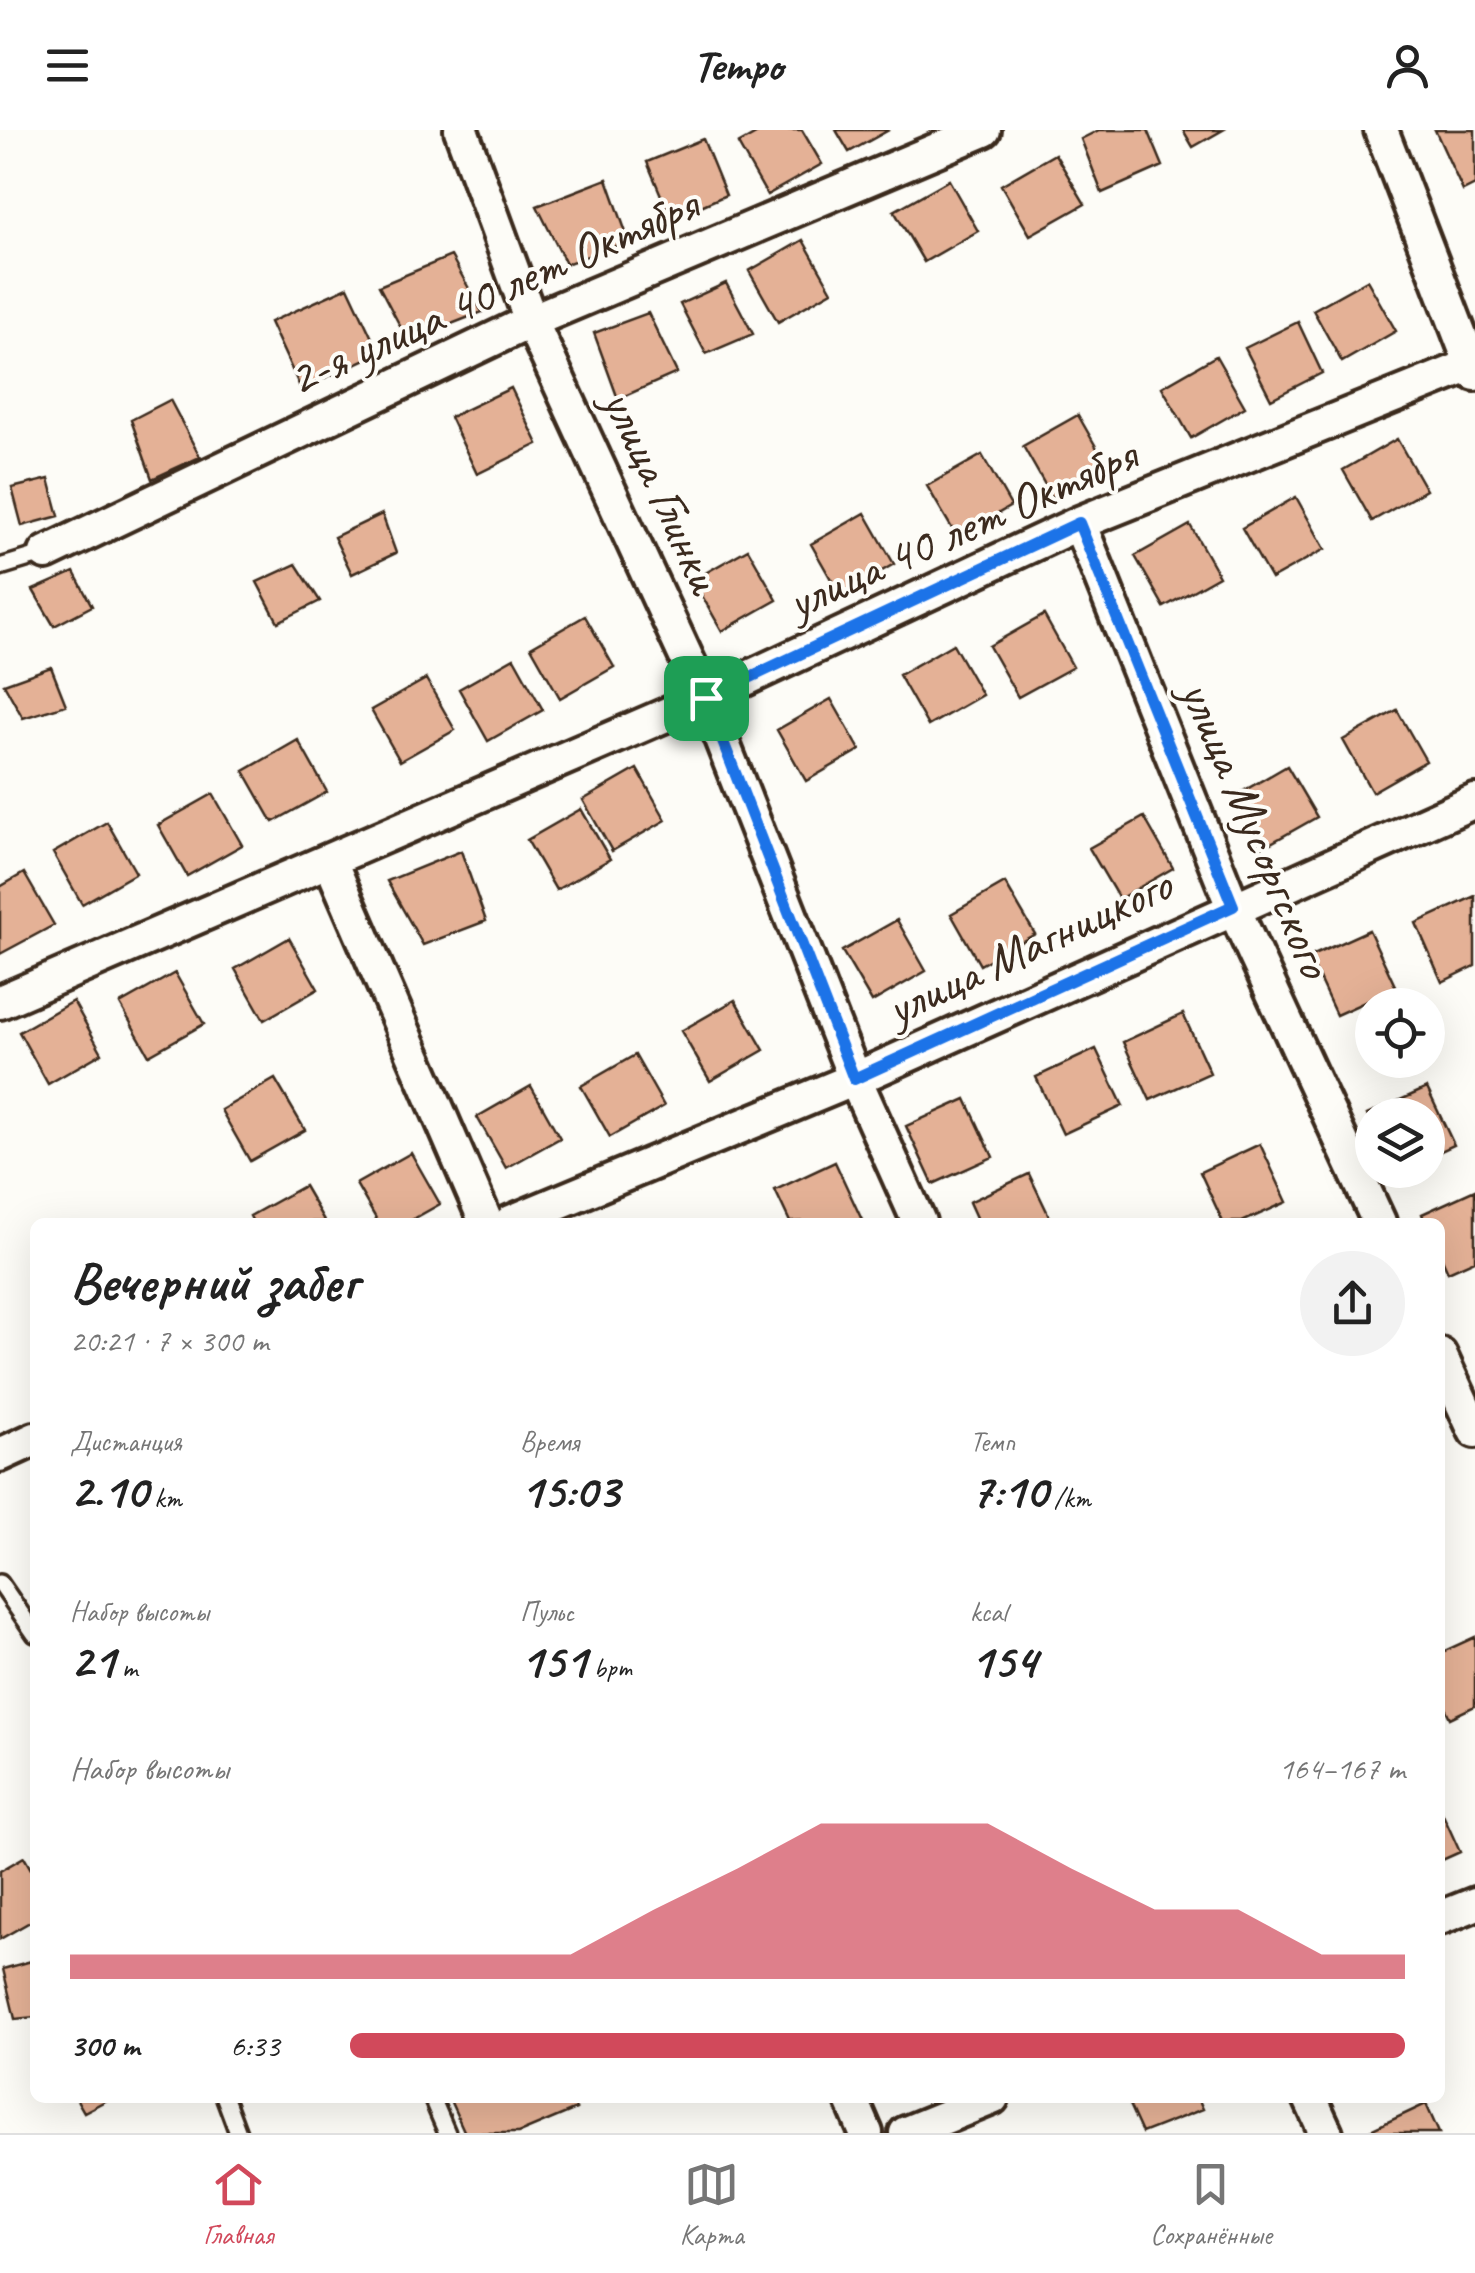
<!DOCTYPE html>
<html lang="ru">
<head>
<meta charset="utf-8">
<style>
	:root { --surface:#fff; --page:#f2f2f2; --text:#222; --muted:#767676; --line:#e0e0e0; --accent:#d1495b }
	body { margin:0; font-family:Caveat,sans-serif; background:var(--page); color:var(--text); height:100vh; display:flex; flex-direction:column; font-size:38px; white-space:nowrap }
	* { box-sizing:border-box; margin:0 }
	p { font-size:32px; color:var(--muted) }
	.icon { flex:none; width:55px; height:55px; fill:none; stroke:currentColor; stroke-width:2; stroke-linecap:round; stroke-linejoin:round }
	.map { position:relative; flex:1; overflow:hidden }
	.sheet { position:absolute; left:30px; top:1088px; width:1415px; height:885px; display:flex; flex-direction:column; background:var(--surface); border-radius:15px; box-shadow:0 10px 40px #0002 }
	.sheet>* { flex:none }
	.fabs { position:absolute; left:1355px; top:858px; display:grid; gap:20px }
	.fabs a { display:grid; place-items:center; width:90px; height:90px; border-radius:50%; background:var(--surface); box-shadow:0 10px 40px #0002; font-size:50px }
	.pin { position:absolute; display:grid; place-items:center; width:85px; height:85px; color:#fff; margin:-42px; border-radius:20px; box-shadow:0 5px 15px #0006 }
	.round { display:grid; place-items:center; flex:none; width:105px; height:105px; border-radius:52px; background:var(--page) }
	.head { display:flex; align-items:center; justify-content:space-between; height:170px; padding:0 40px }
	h1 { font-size:55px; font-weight:700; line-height:75px }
	.figures { display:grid; grid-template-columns:repeat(3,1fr); gap:15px; height:170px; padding:10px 40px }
	.figures div { display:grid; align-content:center }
	.figures b { font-size:50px; font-weight:700 }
	.figures small { font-size:28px; font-weight:400 }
	.figures p { font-size:28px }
	.chart { height:280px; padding:20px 40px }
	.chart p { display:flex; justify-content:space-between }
	.chart svg { width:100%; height:180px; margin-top:10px; fill:var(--accent); opacity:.7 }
	ul { padding:0 40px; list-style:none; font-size:32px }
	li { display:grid; grid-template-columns:160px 120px 1fr; align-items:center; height:75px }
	li i { height:25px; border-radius:12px; background:var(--accent) }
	header { display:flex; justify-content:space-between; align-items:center; height:130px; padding:0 40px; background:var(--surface); font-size:45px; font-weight:700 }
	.tabs { display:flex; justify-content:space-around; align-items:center; height:140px; border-top:2px solid var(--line); background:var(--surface); font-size:28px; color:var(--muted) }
	.tabs a { display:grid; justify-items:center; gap:5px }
	.tabs .selected { color:var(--accent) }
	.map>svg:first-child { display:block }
</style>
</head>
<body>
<header><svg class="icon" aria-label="menu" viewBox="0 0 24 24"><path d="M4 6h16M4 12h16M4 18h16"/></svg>Tempo<svg class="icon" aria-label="person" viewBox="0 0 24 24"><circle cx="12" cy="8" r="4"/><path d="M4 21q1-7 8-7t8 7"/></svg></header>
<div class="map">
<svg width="1475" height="2003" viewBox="0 0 1475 2003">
	<rect width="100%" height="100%" fill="#fdfcf7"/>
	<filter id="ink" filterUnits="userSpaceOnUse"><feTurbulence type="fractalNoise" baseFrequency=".01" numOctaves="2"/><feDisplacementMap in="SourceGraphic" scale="20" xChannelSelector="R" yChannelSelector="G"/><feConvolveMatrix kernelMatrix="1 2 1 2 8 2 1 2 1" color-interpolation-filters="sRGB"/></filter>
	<g filter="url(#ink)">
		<!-- building -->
		<path fill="#e4b196" stroke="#3b2a1e" stroke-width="2.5" d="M763,0H802L822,34L767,65L738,14Z
			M836,0H889L849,22Z
			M1099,0H1148L1163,36L1102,63L1081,9Z
			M1183,0H1223L1193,17Z
			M1435,0H1475V55L1463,61Z
			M703,9L726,65L671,89L647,32Z
			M1055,24L1085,74L1030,105L1001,55Z
			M607,49L629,111L566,134L537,76Z
			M949,50L978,101L924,132L894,81Z
			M803,110L832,161L778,192L749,141Z
			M451,126L482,182L408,211L379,156Z
			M1367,150L1396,201L1342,232L1313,180Z
			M726,153L753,204L706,224L680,174Z
			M348,157L379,223L301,259L270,192Z
			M648,183L677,243L618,269L594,203Z
			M1298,192L1322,243L1271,269L1245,218Z
			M1216,226L1245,277L1191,308L1162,257Z
			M511,258L538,314L477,344L450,287Z
			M170,270L200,327L152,349L131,290Z
			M1078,285L1107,336L1052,367L1023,316Z
			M1397,309L1426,360L1372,391L1343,340Z
			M982,325L1011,376L957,407L927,356Z
			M49,349L59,386L22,396L12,358Z
			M1296,367L1325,419L1271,449L1242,398Z
			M865,383L894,434L840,465L811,414Z
			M382,384L396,423L352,444L334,407Z
			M1190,395L1219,446L1164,477L1135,426Z
			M748,419L777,470L722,501L693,450Z
			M296,434L320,471L278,492L257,452Z
			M74,442L92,476L54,496L33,460Z
			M1044,485L1073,537L1018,567L989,516Z
			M585,486L614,537L560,568L531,517Z
			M953,514L982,565L928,596L899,545Z
			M514,528L543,580L488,611L459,559Z
			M51,537L66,575L23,588L4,554Z
			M426,549L455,600L400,631L371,580Z
			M831,569L860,620L806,651L777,600Z
			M1397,580L1426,631L1372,662L1343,610Z
			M298,610L327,662L273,692L244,641Z
			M1287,636L1317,687L1262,718L1233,667Z
			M637,639L666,690L612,721L583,670Z
			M213,664L242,715L187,746L158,695Z
			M581,679L610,729L556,760L527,710Z
			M1144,687L1173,738L1119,769L1089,718Z
			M107,692L136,743L82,774L53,723Z
			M461,721L486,791L423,815L387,751Z
			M24,743L54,795L0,824V757Z
			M1005,753L1035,804L980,835L951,784Z
			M1475,766V836L1442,852L1416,793Z
			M897,790L926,841L872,872L842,821Z
			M1369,800L1396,858L1336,885L1309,827Z
			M289,808L318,859L264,890L235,839Z
			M175,843L204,894L149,925L120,874Z
			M735,870L764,920L710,951L681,901Z
			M73,871L102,923L48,954L19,902Z
			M1183,884L1210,943L1150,970L1123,912Z
			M1096,919L1123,976L1063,1004L1036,947Z
			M635,925L664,976L610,1007L581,956Z
			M275,949L305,1000L250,1031L221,980Z
			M531,956L560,1008L506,1038L477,987Z
			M1427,958L1454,1015L1428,1027V985H1372V997L1367,985Z
			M966,969L993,1027L933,1054L906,996Z
			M1260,1014L1287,1072L1242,1092H1223L1200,1042Z
			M411,1023L440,1074L408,1092H378L356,1054Z
			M835,1032L862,1090L790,1092L775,1060Z
			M1029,1044L1052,1092H978L969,1072Z
			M304,1056L325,1092H253L250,1086Z
			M1475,1060V1130L1448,1142L1440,1124V1092H1425L1422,1084Z
			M1475,1507V1576L1450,1588L1440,1567V1523Z
			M1440,1678L1460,1722L1440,1731Z
			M24,1727L35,1746V1789L0,1809V1741Z
			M35,1830V1887L15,1889L3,1839Z
			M76,1968H111L84,1982Z
			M449,1968H571L576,1979L519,2003H465Z
			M1126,1968H1198L1203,1979L1142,2003Z
			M1426,1974L1439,2003H1366V2002Z"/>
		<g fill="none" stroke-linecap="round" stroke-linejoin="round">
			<!-- lane casing -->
			<g stroke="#3b2a1e" stroke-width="22">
				<path id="lane" d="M0,437L46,423
					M0,1453L35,1504
					M225,1968L238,2003
					M432,1968L447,2003"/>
			</g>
			<!-- street casing -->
			<g stroke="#3b2a1e" stroke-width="40">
				<path id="street" d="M461,0L531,191L705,568L855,949L919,1092
					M1381,0L1475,244
					M1079,393L1233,777L1379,1092
					M46,423L531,191L984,0
					M330,731L486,1092
					M0,872L705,568L1079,393L1471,235
					M511,1092L855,949L1475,671
					M1440,1225L1475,1301
					M0,1325L35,1309
					M1440,1788L1475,1774
					M851,1968L866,2003
					M1310,1968L1326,2003
					M906,2003L992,1968"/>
			</g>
			<!-- lane -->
			<use href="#lane" stroke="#fdfcf7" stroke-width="15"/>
			<!-- street -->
			<use href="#street" stroke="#fdfcf7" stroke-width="32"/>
		</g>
	</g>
	<g fill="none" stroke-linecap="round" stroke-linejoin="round" filter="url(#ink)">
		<!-- route casing -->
		<g stroke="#fff" stroke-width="20">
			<path id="route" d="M1079,393L1233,776L854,949L706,568Z"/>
		</g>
		<!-- route -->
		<use href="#route" stroke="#1a73e8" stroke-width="12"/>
	</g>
	<g text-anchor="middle" stroke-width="8" stroke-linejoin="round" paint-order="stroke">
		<!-- street labels -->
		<g font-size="50" fill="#3b2a1e" stroke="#fdfcf7">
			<text transform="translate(492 160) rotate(-24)" y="18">2-я улица 40 лет Октября</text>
			<text transform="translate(664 360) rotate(65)" y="18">улица Глинки</text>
			<text transform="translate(961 397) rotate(-24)" y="18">улица 40 лет Октября</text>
			<text transform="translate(1258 698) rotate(67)" y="18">улица Мусоргского</text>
			<text transform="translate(1028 815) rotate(-25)" y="18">улица Магницкого</text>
		</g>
	</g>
</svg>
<div class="fabs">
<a><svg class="icon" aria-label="locate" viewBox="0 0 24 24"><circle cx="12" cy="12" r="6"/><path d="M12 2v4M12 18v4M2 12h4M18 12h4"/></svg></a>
<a><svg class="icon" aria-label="layers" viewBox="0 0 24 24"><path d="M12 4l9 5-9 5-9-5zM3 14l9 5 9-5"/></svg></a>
</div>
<div class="pin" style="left:706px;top:568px;background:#1e9e55"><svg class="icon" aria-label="arrive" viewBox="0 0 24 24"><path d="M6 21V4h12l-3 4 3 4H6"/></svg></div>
<section class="sheet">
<div class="head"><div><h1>Вечерний забег</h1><p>20:21 · 7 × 300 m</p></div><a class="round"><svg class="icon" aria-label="share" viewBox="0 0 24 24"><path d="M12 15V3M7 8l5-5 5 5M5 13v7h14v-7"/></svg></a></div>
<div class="figures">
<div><p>Дистанция</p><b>2.10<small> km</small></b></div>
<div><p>Время</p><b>15:03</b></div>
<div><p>Темп</p><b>7:10<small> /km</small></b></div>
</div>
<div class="figures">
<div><p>Набор высоты</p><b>21<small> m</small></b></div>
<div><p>Пульс</p><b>151<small> bpm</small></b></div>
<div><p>kcal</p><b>154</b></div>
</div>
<div class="chart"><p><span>Набор высоты</span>164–167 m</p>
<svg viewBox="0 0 160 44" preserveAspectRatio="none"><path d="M0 44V38L10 38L20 38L30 38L40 38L50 38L60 38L70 27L80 17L90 6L100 6L110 6L120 17L130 27L140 27L150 38L160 38V44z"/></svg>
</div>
<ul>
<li><b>300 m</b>6:33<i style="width:100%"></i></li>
</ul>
</section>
</div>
<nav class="tabs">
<a class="selected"><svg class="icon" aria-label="home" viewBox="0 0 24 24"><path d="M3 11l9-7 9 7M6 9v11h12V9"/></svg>Главная</a>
<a><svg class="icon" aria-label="map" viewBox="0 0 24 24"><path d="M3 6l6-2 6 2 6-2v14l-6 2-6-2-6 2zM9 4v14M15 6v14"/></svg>Карта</a>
<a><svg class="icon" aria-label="saved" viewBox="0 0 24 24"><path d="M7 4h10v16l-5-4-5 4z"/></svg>Сохранённые</a>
</nav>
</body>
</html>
